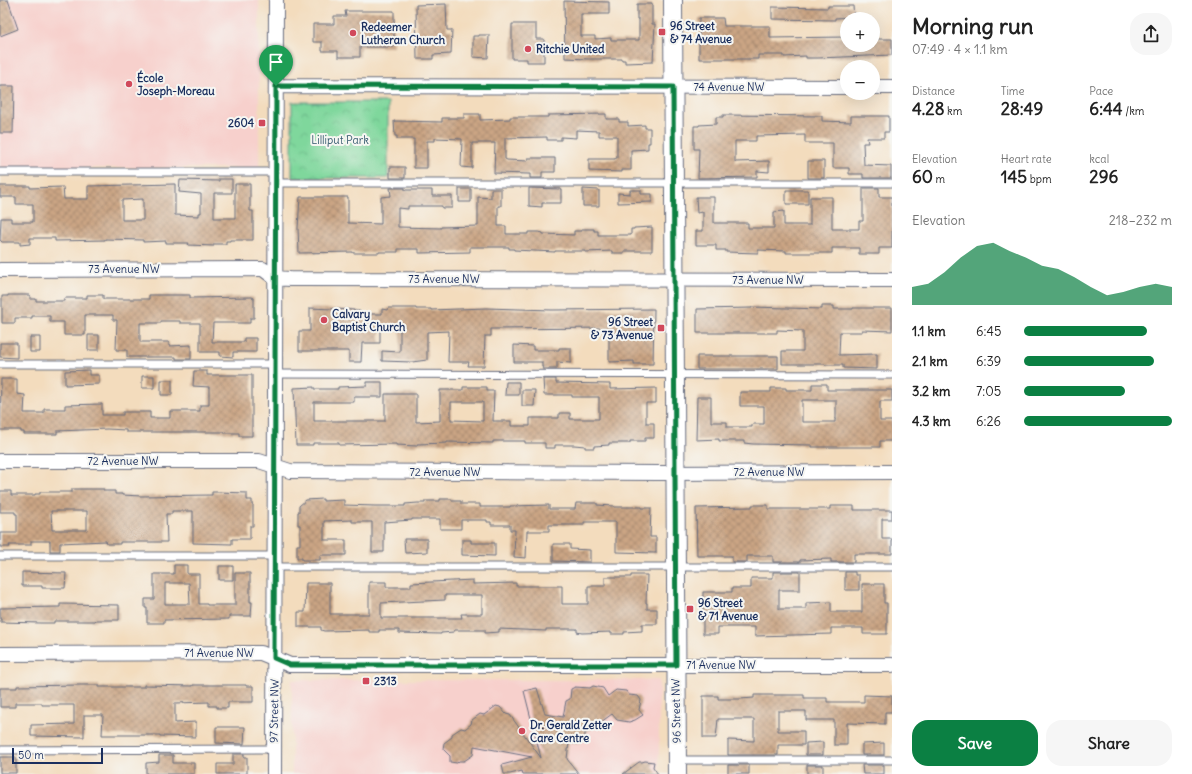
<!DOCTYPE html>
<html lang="en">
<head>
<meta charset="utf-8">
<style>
	:root { --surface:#fff; --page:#f6f6f6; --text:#222; --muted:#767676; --accent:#0b8043 }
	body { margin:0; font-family:Delius,sans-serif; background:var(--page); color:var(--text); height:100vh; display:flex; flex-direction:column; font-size:15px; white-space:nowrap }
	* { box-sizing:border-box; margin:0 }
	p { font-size:13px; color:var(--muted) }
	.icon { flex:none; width:22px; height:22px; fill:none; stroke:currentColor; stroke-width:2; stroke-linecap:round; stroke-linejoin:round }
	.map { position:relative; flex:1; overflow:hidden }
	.drawer { display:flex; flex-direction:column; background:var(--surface); width:300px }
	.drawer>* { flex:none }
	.buttons { position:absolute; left:840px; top:12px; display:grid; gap:8px }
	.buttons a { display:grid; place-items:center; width:40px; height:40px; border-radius:50%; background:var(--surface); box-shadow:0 4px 16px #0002; font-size:20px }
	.scale { position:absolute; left:12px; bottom:10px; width:91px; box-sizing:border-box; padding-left:4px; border:2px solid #1b2f5e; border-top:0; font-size:11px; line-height:14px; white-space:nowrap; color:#1b2f5e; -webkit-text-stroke:3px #f6f6f2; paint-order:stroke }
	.pin { position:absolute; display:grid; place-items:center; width:34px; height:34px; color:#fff; margin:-41px -17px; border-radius:50% 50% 50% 0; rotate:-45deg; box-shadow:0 0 4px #0007 }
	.pin .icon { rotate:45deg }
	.round { display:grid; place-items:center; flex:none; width:42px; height:42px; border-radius:16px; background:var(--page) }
	.head { display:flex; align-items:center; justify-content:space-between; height:68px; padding:0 20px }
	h1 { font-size:22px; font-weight:700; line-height:30px }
	.stats { display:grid; grid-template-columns:repeat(3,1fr); gap:6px; height:68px; padding:4px 20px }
	.stats div { display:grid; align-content:center }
	.stats b { font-size:17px; font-weight:700 }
	.stats small { font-size:11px; font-weight:400 }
	.stats p { font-size:11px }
	.chart { height:112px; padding:8px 20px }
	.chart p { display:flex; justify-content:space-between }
	.chart svg { width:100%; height:72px; margin-top:4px; fill:var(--accent); opacity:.7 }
	.button { display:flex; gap:8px; margin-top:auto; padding:8px 20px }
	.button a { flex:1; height:46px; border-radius:16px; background:var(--accent); color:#fff; font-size:16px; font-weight:700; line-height:46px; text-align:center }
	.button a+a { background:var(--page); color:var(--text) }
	ul { padding:0 20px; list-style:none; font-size:13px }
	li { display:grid; grid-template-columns:64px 48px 1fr; align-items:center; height:30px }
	li i { height:10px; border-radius:5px; background:var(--accent) }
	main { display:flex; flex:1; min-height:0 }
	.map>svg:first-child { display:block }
</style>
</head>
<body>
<main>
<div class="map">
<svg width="892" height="774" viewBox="0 0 892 774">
	<defs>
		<pattern id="park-crowns" width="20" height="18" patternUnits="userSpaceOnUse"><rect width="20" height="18" fill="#7fd79c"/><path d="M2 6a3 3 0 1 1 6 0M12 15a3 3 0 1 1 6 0" fill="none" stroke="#6db989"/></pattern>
		<pattern id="building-cross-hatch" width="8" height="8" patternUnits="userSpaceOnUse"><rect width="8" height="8" fill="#cba584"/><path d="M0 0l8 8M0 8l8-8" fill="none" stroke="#a4876f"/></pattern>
	</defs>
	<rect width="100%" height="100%" fill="#f6f6f2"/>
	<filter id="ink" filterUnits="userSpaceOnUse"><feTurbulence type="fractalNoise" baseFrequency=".025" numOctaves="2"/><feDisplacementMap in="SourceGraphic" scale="8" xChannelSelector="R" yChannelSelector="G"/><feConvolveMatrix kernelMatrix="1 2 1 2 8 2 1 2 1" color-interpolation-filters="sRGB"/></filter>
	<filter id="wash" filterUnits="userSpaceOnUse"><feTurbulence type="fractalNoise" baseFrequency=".012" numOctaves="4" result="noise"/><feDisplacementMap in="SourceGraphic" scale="16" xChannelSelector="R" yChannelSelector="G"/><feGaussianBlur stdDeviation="0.9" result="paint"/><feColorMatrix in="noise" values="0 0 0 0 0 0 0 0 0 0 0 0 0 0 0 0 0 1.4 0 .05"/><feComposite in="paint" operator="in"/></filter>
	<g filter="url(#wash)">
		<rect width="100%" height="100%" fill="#f3dcbd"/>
		<!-- built -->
		<path fill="#f7d0cc" d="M0,0H259V168H0Z
			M292,680H659V774H292Z"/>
		<!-- park -->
		<path fill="url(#park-crowns)" stroke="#4d837d" d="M292,102H388V178H292Z"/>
		<g id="blocks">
			<!-- building -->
			<path fill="url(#building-cross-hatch)" fill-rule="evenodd" d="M0,0H8L18,29L0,36Z
				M564,1L609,2V14H581V36H595V39L611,38V40H639V19H637V4H652V24H655L653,62L625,63V60H622V59H589L565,58Z
				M446,4L447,30H452L451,54L433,55V59H417L416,5Z
				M828,6H853L854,17L835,18V20L772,19V7L828,8Z
				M345,11H394V47H360V57H338V51H322V42H313V24H334V16H346Z
				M699,18H723L724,26H770V38L847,37V45H873L874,39H892V55L818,58H806V56L784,57V55H758V59H699Z
				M512,24H536V39H544V62H527V59H512Z
				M479,35H489L488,58L473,57V36H479Z
				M0,86H14L13,133H0Z
				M464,114H480V120L510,119V117H548V115L606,114V119H619V122H628V126L645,125V128H650V143H648V149L631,150V170H622V172L589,171V159H615V158H617V136H599V131L576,130V138L561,137V140H547V137L505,138V159L507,160L528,161V158H555V172H542V178H530V174H528L494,173L495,143H472V168L461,167L462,139L435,138V141H427V168H414V139H397V136H395L394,121L442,122V118H464Z
				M723,115L822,116V121L851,122V116H889V132H884V138H867L868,143H863L864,165L891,166V178H863V174H849V168H833V143H805V135L756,136V141H735V162L769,161V172L757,171V177L698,178L699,149H694V126H699V125L716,124V117H723Z
				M808,161H824V178H808Z
				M390,167H405V178H390Z
				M219,179H232V193H214V218H235V184H250V211H253V240H230V241H226V244H214V246L188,245L189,243H166V241L143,242V240L105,239V240L55,241V238H30V244L20,245V242H2L0,240L1,218H11V222H33V204H16V197H0V186H30V188L63,187L64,199H88V186L175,184V215L199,216V213H201V194L179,192L180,180L219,181ZM143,199V220H122V200Z
				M390,188H405V190H432V196H452V208H442V206H408V209L398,208V227L441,228V227L478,226V197L491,198V189H501V206H498V226H506V234H528V232H539L543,233V234L574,235V231H582V229H594V231H598V235H631V229H634V228L652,227V251H624V253H612V251L585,252V251H555V252L514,250V249H509V247H470V252L419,253V249H398V252H379V253H353V252L299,253L298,228L300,197H348V223L381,224V197L391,196Z
				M529,188L561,189V203H542V207L529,206Z
				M863,188H879V197H892V248H879V254H859V248H832V253H786V251L758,250V253L726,252V250H716V245H696V231H703V212L697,213L696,197H714V223H748V228H774V212L784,211V225H810V197H832V229H859V221H863Z
				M459,189H471V202H459Z
				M583,189L599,190V206H583Z
				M630,190H641V194H652V202L618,203V193L630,194Z
				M786,190H808V204H786Z
				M8,295H30V299H36V301H64V298H87V295H103V299H149V295H190V298L252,297L254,298V318H250V323H213L212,342H244V338H256V352H233V357L220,356V352H200V323H180V321H161V323H140V342H169V346L191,345V359H176V357H127V350H116L117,320H113V315H85V335H64V322H50V316H32V318H15V323H2V296H8Z
				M822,306H834V309H853V308H892V331L862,330V332H840L839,355L877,354V369L843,368V365H825V364H782V351H803V331L777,330V333H697V309L752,308V307L822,309Z
				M310,308L354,310V311H360V314H382V309L387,310L388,308H416V309H431V310L486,308L552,310L654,309L653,364H634V361L609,362V328L491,329V336H485L484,366H468L469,362H448L449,331L427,332V360L412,362L382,361V351L400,352V325L380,324V343H362L361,362H349V351H299V331H310Z
				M88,335H99V350H88Z
				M30,337H40V352H30Z
				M0,343H17V358L0,357Z
				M514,345L533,346V350H559V348H571V363L557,362V369H543V367H542V362H514Z
				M697,356H778V369H697Z
				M89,370V375H99V384L65,385V371Z
				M194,371H207V375H252V436H239V433H224V432H126V430L107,429L57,431V434H24V432H21V430H0L1,379H17V394L25,395L24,413H44V409H65V405L102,404V415H123V412H150V418H170V411H200V405H209V387L193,386Z
				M142,376H154V388H142Z
				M543,379H556V383L610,384V389L656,388V403H646V423H654V438H645V441H630V443H609V445L594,446V448H585V446L574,445H555V448H545V443H525V441H493V443L447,442V443L417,444V446L396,445V444L339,445V443H313V445H296L294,388L314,387V389H338V387L367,386V382H382V397H354V402H314V421H385V394H416V422L440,421V390H463V387H487V391H494L493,421H511V426H530V418H559V413H570V419H599V397H572V395H544ZM451,402H483V421L451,420Z
				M161,380H172V395H161Z
				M506,382H519V395H505Z
				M812,384H827V390H892V401H880V421H892V441H880V447H812V445L753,444L744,443V441H719V439L696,440L697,397H711V422H727V427H752V424H764V406H740V392H771V388H786V390H812ZM802,400H836V419H835V422H802Z
				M522,390H535L534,406H522Z
				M72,489H104V491H115V494H122V495L141,496L212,495V492H218L247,493V500H252V505H253V526H250V539H232V544L193,543V511H172V514H166L167,542H120V544H107L106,541L60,543V551H50V541H31V545H9L10,547H0V533H17V514H15V512H0V491H11V495H35V494H40V492H72ZM51,511H87V530H52Z
				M323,499V501L344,500V505L375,506H405V504L418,503H425V501H440V499H452V501H461V504H480V507H510V506L549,505V509H575L576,503H597V505L614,506V507H642V508H651L650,537H656V553L616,552V522H584V525H549V531H527L526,558L514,557L515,530H510V525H491V522H487V520H461V529H440V519H412V520L384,522V552H372V522H352V520L324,521V540H346V555H320V560H302V558H297V545H300V525H298V512H299V506L306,500Z
				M752,505H768V509H830V506H854V510H892V519H882V539H892V554H854V562H831V559L800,560V562H773V556H747V562H732V556H697L696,508L752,507Z
				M404,539H427V552L405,553Z
				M462,540H471V543H495V556L462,555Z
				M553,544H570V549L590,550V562L553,561Z
				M174,565H187V574H199V604H207V605H235V573H250V602H252L251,616H229V619L164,620V623H147V608H145V599H154V574H174ZM165,583H189L190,604H165Z
				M219,566H233V580H219Z
				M22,572L66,573L65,588H42V586H22Z
				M773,572H800V590H779V609H806V603L831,602V612H862V584H884V603H887V634H863V628H831V634L755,636V627H718V634H703V592H732V588H751V578H773Z
				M845,572H855V575H859V590H845Z
				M631,575H647L646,603H647V609H657V624H642V631L624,632V634H611V632L582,633L577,632V629H546V631L499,629V632L485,633V630H454V632L441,633V634L399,633V630H379V632H369V630L324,631L321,630V627H298V612H305L306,583H330V614H369V582H386V587H411V583L473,580V584L516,583V586H562V604H588V586H605V577H631ZM445,595H482V614H461L462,618H381V603L445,600Z
				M60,604L119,605V620H96L95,621H54V623H41L1,622V619H0V608L60,607Z
				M80,685H99V687H144V685L193,686V685H246V686H253V702H228V708H217V706H209V702L175,703V723L196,722V737L160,736V735H102L103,715H84V737L31,736V725L74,724V705H42V703H15V707H0V688H17V686Z
				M593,686L603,688L608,696L616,690L626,691L629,695L638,696L641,700L639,710L643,715L635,720L629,722L617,720L612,714L601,722L594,721L593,728L585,733V737L578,743L569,742L567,759L579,774H523L522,771L510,774H504L502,765L532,757L474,746L473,755L464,761H459L457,763L450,762V756L443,749L444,743L452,737V734L461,728L465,729L471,724L472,720L480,714L484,715L496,706L500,707L506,714L510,715L541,758L524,691L537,688L545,714L563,717L566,701L570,699L571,689L575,687L590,688Z
				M754,695H804V698H827V702H864V695L892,696V712H885V724L847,723V745H834V720H806V711H778V731H804V745H778V755H728V740L754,741V719H718L716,738H703V696H718V699H740L754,698Z
				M216,727H245L244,744L216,743Z
				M823,742V755H806V743Z
				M884,743V755H862V744Z
				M233,754H244V757H247V774H217V764H233Z
				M159,755H173V763H194V774H146V763L159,762Z
				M0,757H16V773H0Z
				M645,761L654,762L653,767L658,774H623L639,762H642Z
				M728,765H749V774H728Z
				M807,765H823V774H807Z
				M862,765H884V774H863Z"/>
		</g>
	</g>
	<g filter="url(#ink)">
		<use href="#blocks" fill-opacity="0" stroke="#676c7f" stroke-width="1"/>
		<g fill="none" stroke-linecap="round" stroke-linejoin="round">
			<!-- service casing -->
			<g stroke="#676c7f" stroke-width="9">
				<path id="service" d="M0,172H276
					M275,183H892
					M0,364H275
					M275,374L892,375
					M0,556H275
					M274,567H892
					M0,750L274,749
					M677,760H892"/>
			</g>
			<!-- minor casing -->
			<g stroke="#676c7f" stroke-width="16">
				<path id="minor" d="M276,86L847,87
					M873,87H892
					M0,270L263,269L275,278L290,279L892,280
					M0,461H259L290,471L660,473L892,472
					M0,654L261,653L290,665H892
					M274,774L276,0"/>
			</g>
			<!-- tertiary casing -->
			<g stroke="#676c7f" stroke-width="20">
				<path id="tertiary" d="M673,0L677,774"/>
			</g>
			<!-- service -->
			<use href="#service" stroke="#fff" stroke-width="7"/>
			<!-- minor -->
			<use href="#minor" stroke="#fff" stroke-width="14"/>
			<!-- tertiary -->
			<use href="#tertiary" stroke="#fff" stroke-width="18"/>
		</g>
	</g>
	<g fill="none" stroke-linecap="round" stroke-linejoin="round" filter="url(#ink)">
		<!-- route casing -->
		<g stroke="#fff" stroke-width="8">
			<path id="route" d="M276,86L673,87L676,665H290L274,658Z"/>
		</g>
		<!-- route -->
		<use href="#route" stroke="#0b8043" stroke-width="5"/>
	</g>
	<!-- markers -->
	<g fill="#d1495b" stroke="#f6f6f2" stroke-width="1.5">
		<rect x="658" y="28" width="8" height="8" rx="2"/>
		<circle cx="353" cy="33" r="4"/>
		<circle cx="528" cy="49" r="4"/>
		<circle cx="129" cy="84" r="4"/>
		<rect x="258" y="119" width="8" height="8" rx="2"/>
		<circle cx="324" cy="320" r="4"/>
		<rect x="657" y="324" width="8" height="8" rx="2"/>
		<rect x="686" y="605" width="8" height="8" rx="2"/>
		<rect x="362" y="677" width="8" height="8" rx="2"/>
		<circle cx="522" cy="731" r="4"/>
	</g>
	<g text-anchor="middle" stroke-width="4" stroke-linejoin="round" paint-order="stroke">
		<!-- poi labels -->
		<g font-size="11" font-weight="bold" fill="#1b2f5e" stroke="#f6f6f2" text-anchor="start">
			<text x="670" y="30">96 Street<tspan x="670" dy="13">&amp; 74 Avenue</tspan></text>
			<text x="361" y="31">Redeemer<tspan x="361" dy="13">Lutheran Church</tspan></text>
			<text x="536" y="53">Ritchie United</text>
			<text x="137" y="82">École<tspan x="137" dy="13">Joseph-Moreau</tspan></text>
			<text x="254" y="127" text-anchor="end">2604</text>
			<text x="332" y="318">Calvary<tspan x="332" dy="13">Baptist Church</tspan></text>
			<text x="653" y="326" text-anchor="end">96 Street<tspan x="653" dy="13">&amp; 73 Avenue</tspan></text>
			<text x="698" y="607">96 Street<tspan x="698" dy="13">&amp; 71 Avenue</tspan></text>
			<text x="374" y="685">2313</text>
			<text x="530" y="729">Dr. Gerald Zetter<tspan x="530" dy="13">Care Centre</tspan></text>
		</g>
		<!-- street labels -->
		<g font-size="11" fill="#1b2f5e" stroke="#f6f6f2">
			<text x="729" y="91">74 Avenue NW</text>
			<text x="124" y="273">73 Avenue NW</text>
			<text x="444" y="283">73 Avenue NW</text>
			<text x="768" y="284">73 Avenue NW</text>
			<text x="123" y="465">72 Avenue NW</text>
			<text x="445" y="476">72 Avenue NW</text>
			<text x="769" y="476">72 Avenue NW</text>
			<text x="219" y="657">71 Avenue NW</text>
			<text x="721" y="669">71 Avenue NW</text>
			<text transform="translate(274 711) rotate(-89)" y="4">97 Street NW</text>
			<text transform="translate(676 711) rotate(-91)" y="4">96 Street NW</text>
		</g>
		<!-- park labels -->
		<g font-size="11" fill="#34596e" stroke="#f6f6f2">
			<text x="340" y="144">Lilliput Park</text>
		</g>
	</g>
</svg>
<div class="buttons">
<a>+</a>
<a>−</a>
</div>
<div class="scale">50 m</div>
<div class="pin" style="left:276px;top:86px;background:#1e9e55"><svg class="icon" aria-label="arrive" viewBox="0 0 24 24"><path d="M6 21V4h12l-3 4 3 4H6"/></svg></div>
</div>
<section class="drawer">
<div class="head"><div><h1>Morning run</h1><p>07:49 · 4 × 1.1 km</p></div><a class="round"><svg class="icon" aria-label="share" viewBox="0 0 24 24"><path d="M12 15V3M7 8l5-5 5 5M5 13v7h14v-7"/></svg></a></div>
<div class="stats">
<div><p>Distance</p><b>4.28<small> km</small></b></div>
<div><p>Time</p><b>28:49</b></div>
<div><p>Pace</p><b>6:44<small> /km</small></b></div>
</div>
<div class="stats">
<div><p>Elevation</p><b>60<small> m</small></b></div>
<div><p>Heart rate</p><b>145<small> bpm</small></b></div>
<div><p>kcal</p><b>296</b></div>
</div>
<div class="chart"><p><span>Elevation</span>218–232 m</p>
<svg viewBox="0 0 160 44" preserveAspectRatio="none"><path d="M0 44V33L10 31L20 24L30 15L40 8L50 6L60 11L70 15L80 20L90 22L100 27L110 33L120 38L130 36L140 33L150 31L160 33V44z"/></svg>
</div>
<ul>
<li><b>1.1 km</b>6:45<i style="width:83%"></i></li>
<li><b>2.1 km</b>6:39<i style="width:88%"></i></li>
<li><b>3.2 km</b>7:05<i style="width:68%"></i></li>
<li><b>4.3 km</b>6:26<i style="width:100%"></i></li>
</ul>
<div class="button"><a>Save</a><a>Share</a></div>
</section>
</main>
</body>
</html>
